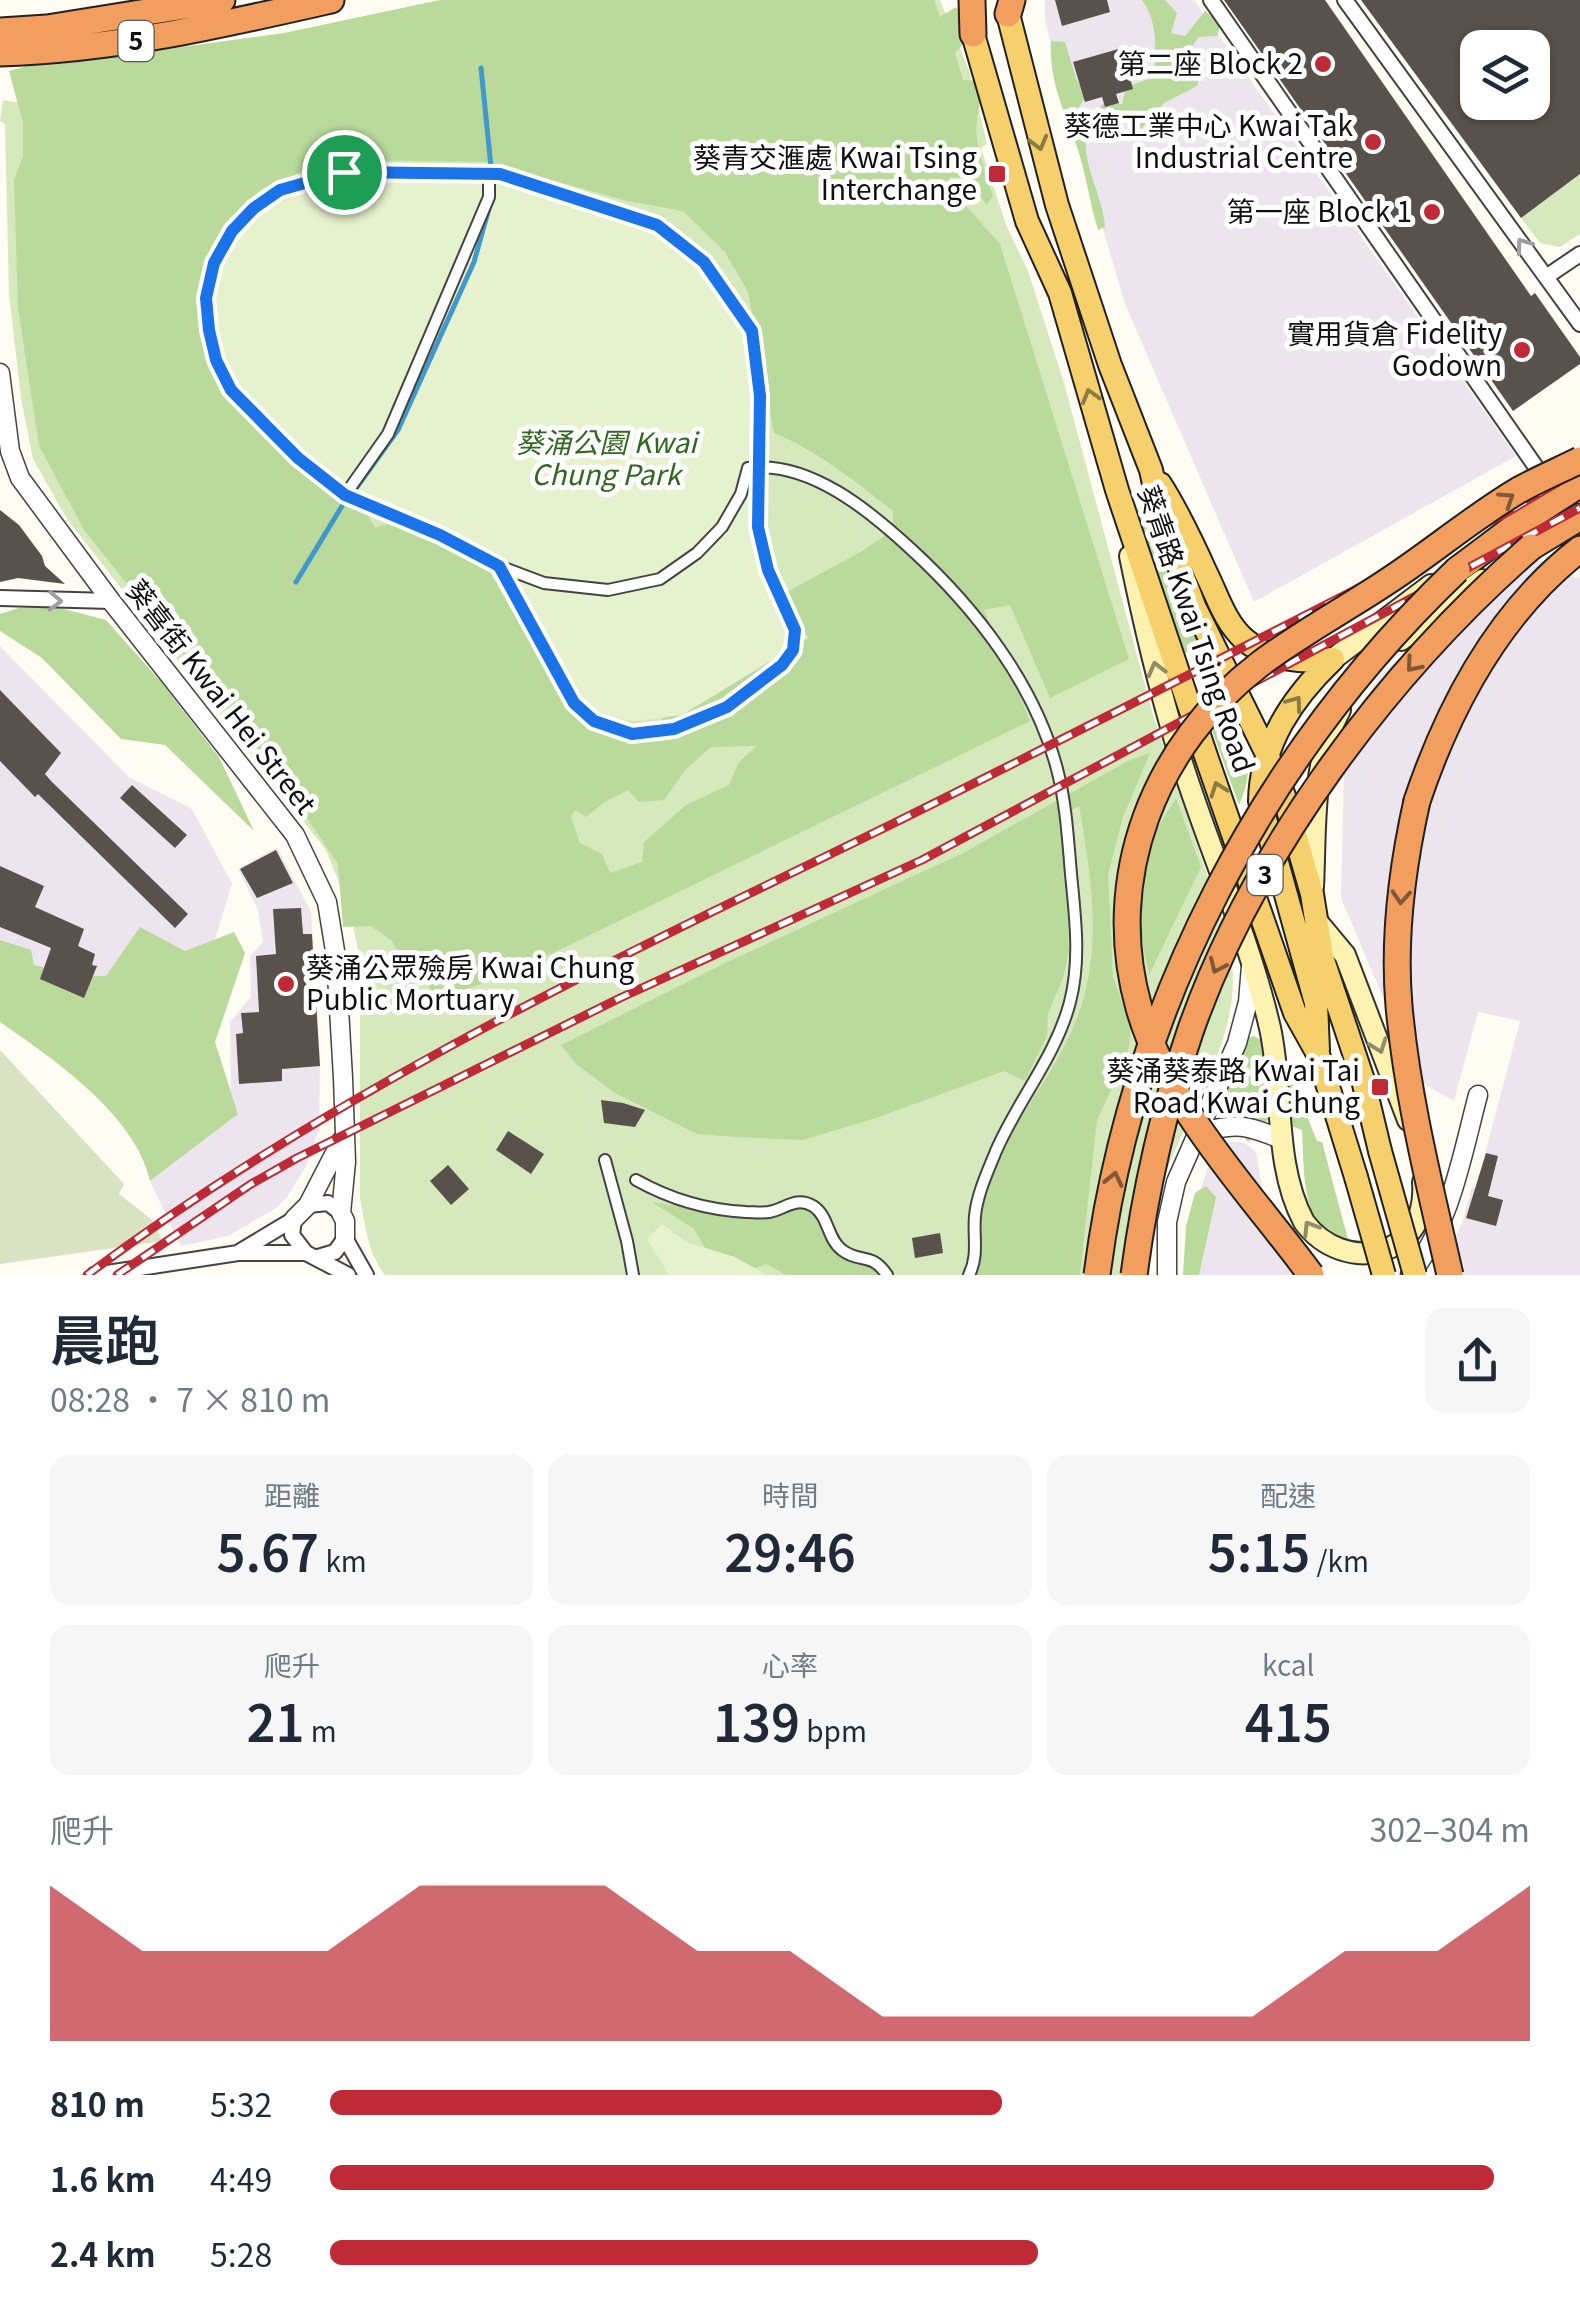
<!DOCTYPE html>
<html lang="zh-TW">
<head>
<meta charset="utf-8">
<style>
	:root { --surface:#fff; --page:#f6f6f7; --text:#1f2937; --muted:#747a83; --accent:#be2a35 }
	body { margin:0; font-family:Georgia,"Noto Sans TC",serif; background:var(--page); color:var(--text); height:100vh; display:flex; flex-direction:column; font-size:38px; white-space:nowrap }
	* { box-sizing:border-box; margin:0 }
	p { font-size:32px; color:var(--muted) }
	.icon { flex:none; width:55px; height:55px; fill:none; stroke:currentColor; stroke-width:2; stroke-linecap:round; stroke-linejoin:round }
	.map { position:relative; height:1275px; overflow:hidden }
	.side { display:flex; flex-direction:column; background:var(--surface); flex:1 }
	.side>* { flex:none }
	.buttons { position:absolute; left:1460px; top:30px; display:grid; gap:20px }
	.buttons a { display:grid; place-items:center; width:90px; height:90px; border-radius:20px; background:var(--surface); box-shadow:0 2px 8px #0004; font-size:50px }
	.pin { position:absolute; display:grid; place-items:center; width:85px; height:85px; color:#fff; margin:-42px; border:5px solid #fff; border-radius:50%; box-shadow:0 2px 10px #0007 }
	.round { display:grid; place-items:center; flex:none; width:105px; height:105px; border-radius:20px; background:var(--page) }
	.overview { display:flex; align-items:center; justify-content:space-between; height:170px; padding:0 50px }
	h1 { font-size:55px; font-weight:600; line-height:75px }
	.metrics { display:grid; grid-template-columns:repeat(3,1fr); gap:15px; height:170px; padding:10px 50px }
	.metrics div { display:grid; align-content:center; border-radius:20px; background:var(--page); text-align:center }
	.metrics b { font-size:50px; font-weight:600 }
	.metrics small { font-size:28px; font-weight:400 }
	.metrics p { font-size:28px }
	.chart { height:280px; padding:20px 50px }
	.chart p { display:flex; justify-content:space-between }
	.chart svg { width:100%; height:180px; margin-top:10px; fill:var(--accent); opacity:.7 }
	ul { padding:0 50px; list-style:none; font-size:32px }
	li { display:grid; grid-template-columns:160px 120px 1fr; align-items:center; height:75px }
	li i { height:25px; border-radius:12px; background:var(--accent) }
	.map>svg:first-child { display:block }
</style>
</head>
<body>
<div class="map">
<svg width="1580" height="1275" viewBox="0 0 1580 1275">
	<rect width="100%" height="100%" fill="#fffcf3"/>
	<!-- industrial -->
	<path fill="#ede5ee" d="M1045,0H1194L1516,456L1254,602L1125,304L1059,80L1045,19Z
		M1534,561H1544L1576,578L1580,577V1275H1451L1465,1267L1452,1244L1462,1223L1472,1187L1476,1188L1520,1021L1478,1012L1454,1101L1407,1074L1382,995L1341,898L1344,766L1352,723L1380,675L1455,611Z
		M0,646L129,777L192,809L232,884L206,968L151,1033L0,982Z
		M277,847L311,912L320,1066L319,1130L306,1166L287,1197L276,1208L228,1236L181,1246L150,1181L238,1114L231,1091L230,1022L251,997L250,956L263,942L258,910L238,869Z
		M1229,1141L1245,1143L1256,1152L1264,1202L1315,1275H1187L1192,1215L1212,1155Z"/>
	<!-- green -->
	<path fill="#d5e9bd" d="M460,0H940L970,73L987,144L981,148L1006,225L1028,271L1064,383L1153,715L1229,939C1233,964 1235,991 1229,1016C1208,1109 1143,1171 1150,1275H385C368,1254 365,1224 360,1198V961L350,910L326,850L67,519L33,459L21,398L9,294L5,124L0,121L3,100L40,107Z
		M1580,174V234L1560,247L1540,243L1521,218Z"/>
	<!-- forest -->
	<path fill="#bada9c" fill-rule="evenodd" d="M440,0H934L940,17L956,7L973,34L955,53L963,80L986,81C969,135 977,145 993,196L987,205L967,178L949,177L957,196L1000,244L1129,659L1050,698L1010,605L984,610L1030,721L516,971L440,999L405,962L391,940L371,926L343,927L338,864L270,763L84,530L39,446L18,308L14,180L23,156V123L9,71L38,63H67L284,33ZM344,160L486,162L627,201L683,211L725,252L748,292L774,433C818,451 856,482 893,511V530L864,550L785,593L794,621L635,739L591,728L575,715L517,613L486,566L395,521L375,528L365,510L330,496L227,398L206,349L202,275L216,240L236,213L262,189L306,170ZM757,746L739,762L729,785L686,805L644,842L642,862L610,873L602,854L580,843L571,817L575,810L586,817L603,803L628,790L639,802L664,800L686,769L711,747Z
		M1142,0H1165L1177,13L1171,33L1185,36L1205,11L1221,23L1217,36L1199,37L1190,49L1201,72L1197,86L1164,103L1141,129L1125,116L1099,137L1086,139C1084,170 1103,196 1105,227L1098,230C1089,201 1085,166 1074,139C1062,107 1049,77 1051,41L1065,42L1076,78L1086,96L1074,115L1081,128L1105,102L1122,104L1126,87L1154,77C1156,51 1158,21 1142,0Z
		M1145,507L1200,646L1182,654L1138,510Z
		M56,607L106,620L162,683L219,757L254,831L165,745L121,739L42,658L0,631V614L19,608Z
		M1224,702C1244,738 1258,764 1239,805L1209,722Z
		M1150,753L1123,817L1108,874L1113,977L1131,1027L1128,1054L1097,1120L1080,1275H973L977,1271C977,1252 972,1228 977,1210C997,1133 1063,1074 1084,997C1101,935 1090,869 1079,806L1059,818L1065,861L1069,951L1063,978L1048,1014L1047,1036L1025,1081L1004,1071L876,1118L803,1140L737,1137L697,1134L615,1093L576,1064L561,1045L723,964L963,853L1128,761Z
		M1176,798L1201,867L1149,975L1136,914L1149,841Z
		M140,927L185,951L234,932L245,953L215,1042L238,1114L150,1181C136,1115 52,1058 0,1022V940L31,950L34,965L75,975L106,976Z
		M1254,1036L1266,1043L1269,1083L1292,1079L1317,1141L1322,1142L1350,1247C1342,1242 1330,1237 1324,1230C1301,1207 1304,1160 1302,1130L1269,1118L1248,1142L1230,1117L1220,1076L1230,1043Z
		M1206,1186L1216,1197L1199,1275H1183L1186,1226L1195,1193Z
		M652,1202L739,1215L797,1203L817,1213C823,1229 828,1249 845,1255C864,1263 866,1257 881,1275H786L766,1264L746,1272L713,1262L694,1229Z"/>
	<!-- cemetery -->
	<path fill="#d9e2c3" d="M0,1050L124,1184L119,1194L151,1219L163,1241L0,1264Z"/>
	<!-- pitch -->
	<path fill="#e6f1ce" d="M344,179L499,181L654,231L699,267L745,334L753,396L752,467L760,527L788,605L808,638L682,715L635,721L604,717L573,693L504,561L443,529L348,489L298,452L233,382L217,347L212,296L218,264L237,230L259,210Z
		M662,1224L686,1242L735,1257L767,1275H669L647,1239Z"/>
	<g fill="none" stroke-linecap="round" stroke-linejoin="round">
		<!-- stream -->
		<path stroke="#4198cb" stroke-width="5" d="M481,68L491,167
			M352,494L398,430L474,262L491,201
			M296,582L342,506"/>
	</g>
	<!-- building -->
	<path fill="#59514c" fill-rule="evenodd" d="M1055,0H1107L1110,12L1062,26Z
		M1224,0H1325L1531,296L1535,293L1580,357V364L1513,411Z
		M1361,0H1580V174L1521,218ZM1478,48H1532V102H1478Z
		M1122,48L1133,89L1116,94L1119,103L1105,107L1102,97L1085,102L1073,62Z
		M0,510L19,525L42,556L45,566L65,584L18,578L0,582Z
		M0,690L61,753L45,774L51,781L188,914L175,928L38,794L35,797L0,761Z
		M132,785L187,835L175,848L120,798Z
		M276,850L293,883L257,898L240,869Z
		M0,866L44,886L35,907L84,929L78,946L95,954L92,965L97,966L84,998L40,979L51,948L0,927Z
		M301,908L303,934H312L320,1066L282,1069V1081L239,1084L236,1034L243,1033L241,1013L259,1012L256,956L276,954L273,909Z
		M601,1100L623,1103L645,1110L635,1127L604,1123Z
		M508,1131L544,1154L531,1174L496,1150Z
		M1486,1153L1498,1156L1488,1196L1503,1200L1496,1226L1466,1218Z
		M448,1165L469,1189L451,1205L430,1181Z
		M940,1233L943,1253L915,1258L912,1238Z"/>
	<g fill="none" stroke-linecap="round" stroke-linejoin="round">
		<!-- pedestrian casing -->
		<g stroke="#434343" stroke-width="14">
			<path id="pedestrian" d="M345,495L388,434L489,197V174
				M499,566L574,703C624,764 711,722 760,683C774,672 791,662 795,643C799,619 777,594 769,572C762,556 758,537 757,519L760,395L752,331L704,262L657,225L500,174L344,172L280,190L254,208L231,231L214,263L205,298L209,330L216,360L231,390L298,458L345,495L440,535L499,566L544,583L608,590L660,579L697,553L722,527L741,494L748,468C809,460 870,511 912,550C975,608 1035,684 1057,769C1066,803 1068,839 1071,874C1075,916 1081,960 1070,1002C1056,1056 1018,1100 996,1151C988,1171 977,1194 975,1216C973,1237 979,1255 969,1275
				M605,1160L627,1241L633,1275
				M636,1180C670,1199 706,1210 746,1212C753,1212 762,1213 769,1212C785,1209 796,1196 813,1206C829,1216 827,1239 842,1250C860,1264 871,1251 887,1275"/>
		</g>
		<!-- minor casing -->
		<g stroke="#434343" stroke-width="18">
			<path id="minor" d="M1211,0L1554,493
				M1345,0L1580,324
				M1546,277L1580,254
				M0,598L111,601
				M308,1205L328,1203L341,1213
				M294,1219L292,1235L306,1253
				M239,1252L294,1219
				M318,1257L335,1252L345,1238L366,1275
				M94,1275L238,1253H306L348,1275"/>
		</g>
		<!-- tertiary casing -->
		<g stroke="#434343" stroke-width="21">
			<path id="tertiary" d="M0,373L10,451L20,478L111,601L295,835L327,902L336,957L343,1078L346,1162L341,1213L345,1221V1238
				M1199,1133C1236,1122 1248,1125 1283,1140
				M294,1219L308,1205L341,1141
				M1167,1275V1222L1176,1182L1237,1043L1248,1002L1251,966
				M1410,1275C1451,1224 1462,1155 1478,1095"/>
		</g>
		<!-- secondary casing -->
		<g stroke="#323232" stroke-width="24">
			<path id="secondary" d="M1130,556C1143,620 1158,684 1177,747C1205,841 1248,932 1270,1028C1284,1091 1273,1164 1304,1222C1343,1275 1429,1260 1423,1182
				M1401,640L1482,580
				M1333,659L1431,585
				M1313,887C1316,829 1311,764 1340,710
				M1320,925L1345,955L1408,1120"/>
		</g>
		<!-- primary casing -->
		<g stroke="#212121" stroke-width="26">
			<path id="primary" d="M1008,14L1057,205L1110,365L1151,470L1162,521L1194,606L1267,754L1284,796L1312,894L1322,957L1363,1080L1380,1151
				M973,34L1027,221L1060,293L1117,490L1207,759L1295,1013L1318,1054L1356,1177
				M1160,484C1178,512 1192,542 1206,573C1217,595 1225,623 1245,640C1269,660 1303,663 1333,659
				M1318,1050L1316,1003L1260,801C1261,744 1292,698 1333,659"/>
		</g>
		<!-- motorway casing -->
		<g stroke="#212121" stroke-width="29">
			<path id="motorway" d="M972,0L973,34
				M1008,14L1012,0
				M0,31L47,28L222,0
				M0,53C113,50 221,25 331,0
				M1531,547L1580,517
				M1457,570L1517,525L1580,484
				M1417,801C1449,706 1499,612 1580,549"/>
		</g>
		<!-- pedestrian -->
		<use href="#pedestrian" stroke="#fff" stroke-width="10"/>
		<!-- minor -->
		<use href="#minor" stroke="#fff" stroke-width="14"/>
		<!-- tertiary -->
		<use href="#tertiary" stroke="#fff" stroke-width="18"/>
		<!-- secondary -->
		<use href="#secondary" stroke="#fdf2b0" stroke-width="20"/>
		<!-- primary -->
		<use href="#primary" stroke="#f5d06d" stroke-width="22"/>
		<!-- motorway -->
		<use href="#motorway" stroke="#f19e5f" stroke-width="25"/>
		<!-- rail casing -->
		<g stroke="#be2a35" stroke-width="9">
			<path id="rail" d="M87,1275C332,1092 611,961 884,828C1093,725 1299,618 1506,513L1580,469
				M117,1275L251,1184L297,1158L620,998L922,860L1580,508"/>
		</g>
		<!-- rail -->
		<use href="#rail" stroke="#fff" stroke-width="5" stroke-dasharray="15" stroke-linecap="butt"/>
		<!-- primary-bridge casing -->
		<g stroke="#212121" stroke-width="26" stroke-linecap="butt">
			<path id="primary-bridge" d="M1380,1151L1415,1275
				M1356,1177L1384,1275"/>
		</g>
		<!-- motorway-bridge casing -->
		<g stroke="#212121" stroke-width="29" stroke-linecap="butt">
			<path id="motorway-bridge" d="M1417,801C1402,868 1393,937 1399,1006C1407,1096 1430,1187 1450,1275
				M1097,1275C1131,1007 1262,756 1457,570
				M1134,1275C1145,1192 1163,1111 1190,1032C1253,851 1388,672 1531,547
				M1311,1275C1250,1192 1168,1109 1139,1008C1102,878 1154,745 1260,664C1302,632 1350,607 1394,577C1436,549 1475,516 1519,490C1539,479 1560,470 1580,460"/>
		</g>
		<!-- primary-bridge -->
		<use href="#primary-bridge" stroke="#f5d06d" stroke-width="22"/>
		<!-- motorway-bridge -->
		<use href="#motorway-bridge" stroke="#f19e5f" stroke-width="25"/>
	</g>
	<!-- one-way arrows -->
	<defs><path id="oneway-chevron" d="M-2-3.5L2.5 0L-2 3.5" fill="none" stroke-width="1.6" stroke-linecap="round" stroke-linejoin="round" transform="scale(2.5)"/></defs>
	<g stroke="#8e7a43">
		<use href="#oneway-chevron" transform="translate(1039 143) rotate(75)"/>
		<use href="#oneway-chevron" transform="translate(1090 396) rotate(-106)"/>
		<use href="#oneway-chevron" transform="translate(1295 703) rotate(-54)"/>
		<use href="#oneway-chevron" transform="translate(1218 789) rotate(-110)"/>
	</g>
	<g stroke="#9f9f9f">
		<use href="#oneway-chevron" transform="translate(1523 245) rotate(-126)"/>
		<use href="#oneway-chevron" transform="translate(55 601) rotate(2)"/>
	</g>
	<g stroke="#805738">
		<use href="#oneway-chevron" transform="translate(1507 499) rotate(-33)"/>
		<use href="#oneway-chevron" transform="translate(1413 665) rotate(130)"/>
		<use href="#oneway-chevron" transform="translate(1401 897) rotate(94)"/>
		<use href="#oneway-chevron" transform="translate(1217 966) rotate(114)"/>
		<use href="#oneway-chevron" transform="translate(1114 1179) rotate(-77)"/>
	</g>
	<g stroke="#928c68">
		<use href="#oneway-chevron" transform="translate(1156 669) rotate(-105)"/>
		<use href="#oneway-chevron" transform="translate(1379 1046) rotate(70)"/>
		<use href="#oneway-chevron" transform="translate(1310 1228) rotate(-122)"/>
	</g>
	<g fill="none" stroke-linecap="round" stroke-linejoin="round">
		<!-- route casing -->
		<g stroke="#fff" stroke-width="20">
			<path id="route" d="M344,172L500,174L657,225L704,262L752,331L760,396L758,527L768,570L795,630L793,650L782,665L727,707L674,729L632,734L594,721L574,703L499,566L440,535L345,495L298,458L231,390L216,360L209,330L206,298L214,263L232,231L254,208L280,190Z"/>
		</g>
		<!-- route -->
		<use href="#route" stroke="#1a73e8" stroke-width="12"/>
	</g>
	<!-- markers -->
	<g fill="#be2a35" stroke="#fff" stroke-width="4">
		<circle cx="1323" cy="64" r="10"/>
		<circle cx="1373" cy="142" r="10"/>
		<rect x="987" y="164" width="20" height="20" rx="5"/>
		<circle cx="1432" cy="212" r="10"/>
		<circle cx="1522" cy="350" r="10"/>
		<circle cx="286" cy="984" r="10"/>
		<rect x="1370" y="1077" width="20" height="20" rx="5"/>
	</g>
	<g text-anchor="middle" stroke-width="10" stroke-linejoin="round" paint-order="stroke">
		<!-- shield labels -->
		<g fill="#fff" stroke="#585858" stroke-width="2.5">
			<rect x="118.5" y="21" width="35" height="40" rx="8"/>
			<rect x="1247.5" y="855" width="35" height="40" rx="8"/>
		</g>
		<g font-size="25" font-weight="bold" fill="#101010">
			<text x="136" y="50">5</text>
			<text x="1265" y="884">3</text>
		</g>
		<!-- poi labels -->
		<g font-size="28" fill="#101010" stroke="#fff" text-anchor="end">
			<text x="1303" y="74">第二座 Block 2</text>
			<text x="1353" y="136">葵德工業中心 Kwai Tak<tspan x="1353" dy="32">Industrial Centre</tspan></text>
			<text x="977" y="168">葵青交滙處 Kwai Tsing<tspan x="977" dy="32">Interchange</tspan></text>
			<text x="1412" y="222">第一座 Block 1</text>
			<text x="1502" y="344">實用貨倉 Fidelity<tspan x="1502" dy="32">Godown</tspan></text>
			<text x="306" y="978" text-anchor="start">葵涌公眾殮房 Kwai Chung<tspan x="306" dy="32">Public Mortuary</tspan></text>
			<text x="1360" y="1081">葵涌葵泰路 Kwai Tai<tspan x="1360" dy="32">Road Kwai Chung</tspan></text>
		</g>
		<!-- park labels -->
		<g font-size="28" font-style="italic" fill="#316720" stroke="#fff">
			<text x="606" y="453">葵涌公園 Kwai<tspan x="606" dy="32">Chung Park</tspan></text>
		</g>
		<!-- street labels -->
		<g font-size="28" fill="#101010" stroke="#fff">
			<text transform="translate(1196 629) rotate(71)" y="10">葵青路 Kwai Tsing Road</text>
			<text transform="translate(221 697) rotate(52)" y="10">葵喜街 Kwai Hei Street</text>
		</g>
	</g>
</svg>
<div class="buttons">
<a><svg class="icon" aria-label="layers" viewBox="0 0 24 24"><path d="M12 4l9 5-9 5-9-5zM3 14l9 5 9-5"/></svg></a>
</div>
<div class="pin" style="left:344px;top:172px;background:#1e9e55"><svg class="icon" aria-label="arrive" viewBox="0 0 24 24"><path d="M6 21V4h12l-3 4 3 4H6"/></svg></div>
</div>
<section class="side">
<div class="overview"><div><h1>晨跑</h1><p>08:28 · 7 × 810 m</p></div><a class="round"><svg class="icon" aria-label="share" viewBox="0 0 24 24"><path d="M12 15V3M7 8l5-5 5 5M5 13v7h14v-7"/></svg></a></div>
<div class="metrics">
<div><p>距離</p><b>5.67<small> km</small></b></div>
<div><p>時間</p><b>29:46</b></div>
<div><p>配速</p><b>5:15<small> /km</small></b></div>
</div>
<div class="metrics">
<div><p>爬升</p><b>21<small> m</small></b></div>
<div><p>心率</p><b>139<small> bpm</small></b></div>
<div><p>kcal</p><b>415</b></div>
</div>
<div class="chart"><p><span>爬升</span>302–304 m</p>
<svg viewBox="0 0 160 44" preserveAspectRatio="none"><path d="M0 44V6L10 22L20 22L30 22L40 6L50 6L60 6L70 22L80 22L90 38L100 38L110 38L120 38L130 38L140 22L150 22L160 6V44z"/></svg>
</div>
<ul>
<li><b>810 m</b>5:32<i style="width:56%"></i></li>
<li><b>1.6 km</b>4:49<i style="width:97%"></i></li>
<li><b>2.4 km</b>5:28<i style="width:59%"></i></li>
</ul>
</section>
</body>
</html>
